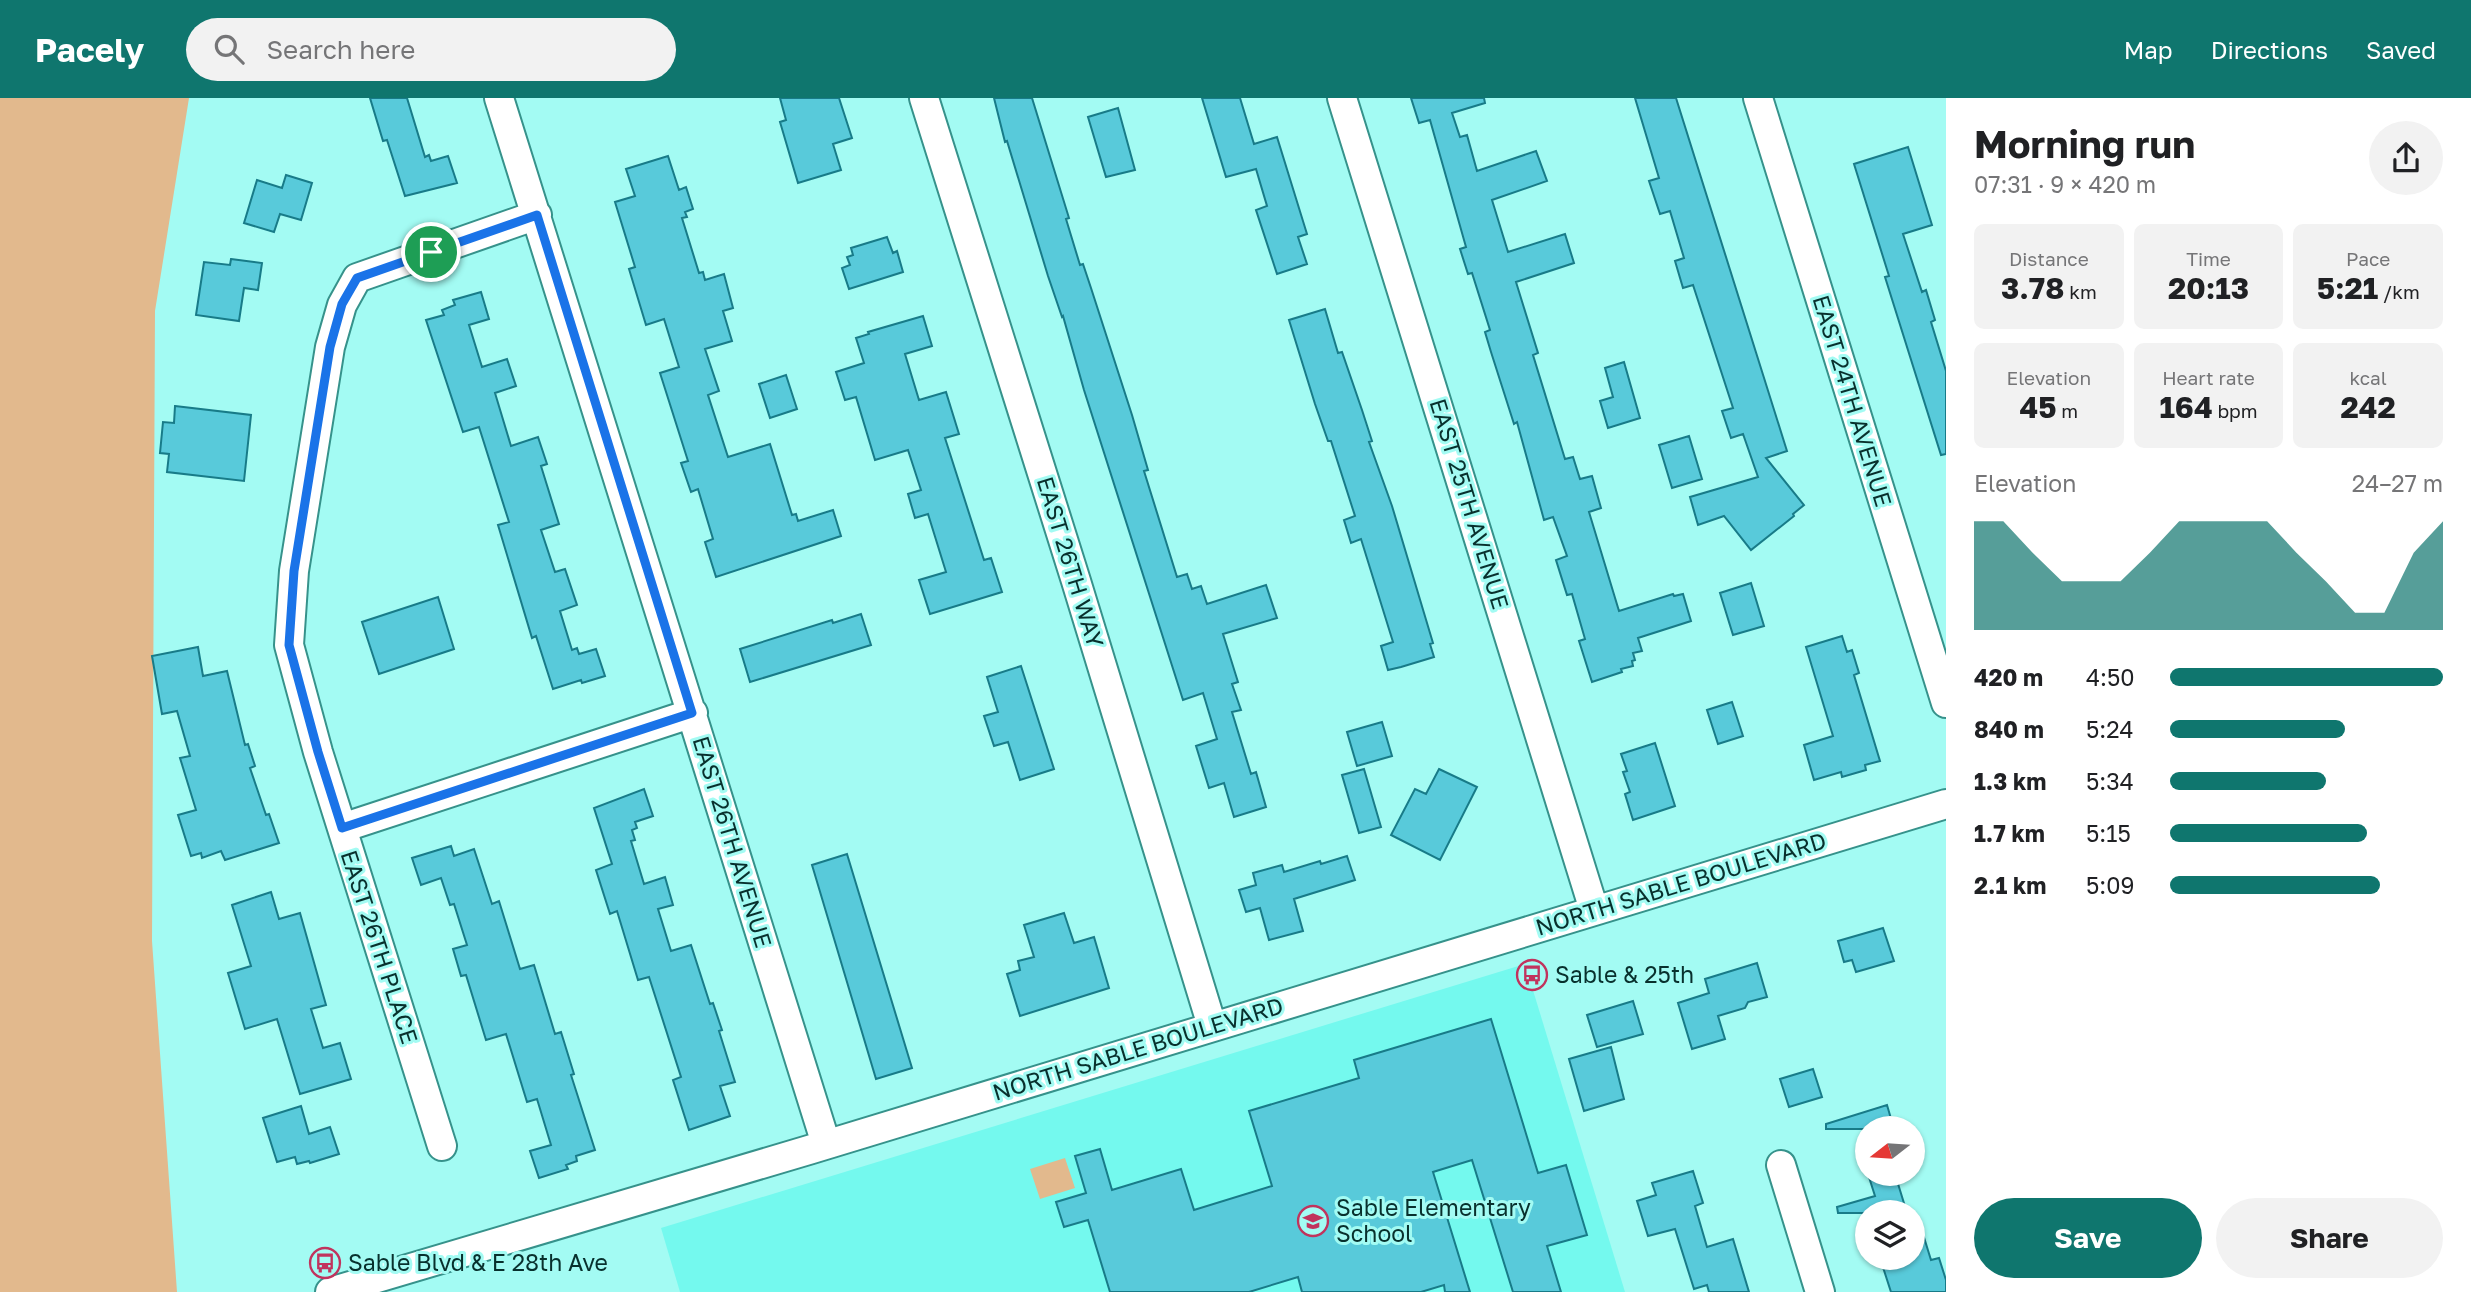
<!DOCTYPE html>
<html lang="en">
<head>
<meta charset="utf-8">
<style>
	:root { --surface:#fff; --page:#f2f2f2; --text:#202124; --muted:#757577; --accent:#0f766e }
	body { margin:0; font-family:"Golos Text",sans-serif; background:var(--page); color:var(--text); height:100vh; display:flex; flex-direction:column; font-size:26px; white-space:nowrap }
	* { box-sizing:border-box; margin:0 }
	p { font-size:23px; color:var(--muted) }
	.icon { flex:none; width:38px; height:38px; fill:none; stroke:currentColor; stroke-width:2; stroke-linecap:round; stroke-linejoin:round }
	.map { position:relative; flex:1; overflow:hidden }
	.side { display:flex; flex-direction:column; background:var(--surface); width:525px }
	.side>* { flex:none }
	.needle { width:46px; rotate:253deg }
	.controls { position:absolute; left:1855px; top:1018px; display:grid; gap:14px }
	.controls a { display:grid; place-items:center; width:70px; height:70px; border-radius:50%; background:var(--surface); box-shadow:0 2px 5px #0004; font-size:35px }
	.pin { position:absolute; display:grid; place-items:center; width:60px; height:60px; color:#fff; margin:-30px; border:4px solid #fff; border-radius:50%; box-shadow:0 2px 7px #0007 }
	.round { display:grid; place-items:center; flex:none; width:74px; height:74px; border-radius:37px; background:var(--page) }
	.overview { display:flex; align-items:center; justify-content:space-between; height:119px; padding:0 28px }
	h1 { font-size:38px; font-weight:700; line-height:52px }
	.stats { display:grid; grid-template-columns:repeat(3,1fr); gap:10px; height:119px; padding:7px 28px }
	.stats div { display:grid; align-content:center; border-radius:10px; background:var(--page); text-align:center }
	.stats b { font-size:30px; font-weight:700 }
	.stats small { font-size:19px; font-weight:400 }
	.stats p { font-size:19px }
	.chart { height:196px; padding:14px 28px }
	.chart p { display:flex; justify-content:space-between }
	.chart svg { width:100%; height:126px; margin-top:7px; fill:var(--accent); opacity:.7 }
	.primary-button { display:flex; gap:14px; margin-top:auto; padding:14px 28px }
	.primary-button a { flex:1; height:80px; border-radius:42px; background:var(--accent); color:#fff; font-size:28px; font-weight:700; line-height:80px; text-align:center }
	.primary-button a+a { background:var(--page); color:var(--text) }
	ul { padding:0 28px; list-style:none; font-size:23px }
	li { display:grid; grid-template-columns:112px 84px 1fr; align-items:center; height:52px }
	li i { height:18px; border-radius:9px; background:var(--accent) }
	header { display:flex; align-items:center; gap:42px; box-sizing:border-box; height:98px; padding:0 35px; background:var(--accent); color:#fff }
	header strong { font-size:33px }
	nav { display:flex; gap:38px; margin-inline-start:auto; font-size:24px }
	.search { width:490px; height:63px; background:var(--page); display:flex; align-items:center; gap:18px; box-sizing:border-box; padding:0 24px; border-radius:38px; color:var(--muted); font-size:26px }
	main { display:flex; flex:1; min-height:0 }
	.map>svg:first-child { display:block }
</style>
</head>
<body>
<header>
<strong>Pacely</strong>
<div class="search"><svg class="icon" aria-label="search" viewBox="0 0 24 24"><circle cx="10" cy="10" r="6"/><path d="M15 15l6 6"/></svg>Search here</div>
<nav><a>Map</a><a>Directions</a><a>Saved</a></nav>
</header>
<main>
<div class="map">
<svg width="1946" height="1194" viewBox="0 0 1946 1194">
	<rect width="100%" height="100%" fill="#a3fbf3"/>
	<!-- built -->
	<path fill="#74f9ee" d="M1525,866L1625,1194H680L661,1130Z"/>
	<!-- green -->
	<path fill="#e2b98d" d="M0,0H189L155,213L152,843L177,1194H0Z
		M1065,1060L1075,1090L1040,1101L1030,1071Z"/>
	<!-- building -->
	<path fill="#58cada" stroke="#187b88" stroke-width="2" d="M370,0H407L425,59L429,57L431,63L448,58L457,85L405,98L387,42L383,43Z
		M780,0H839L852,40L833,46L841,72L798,85L780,24L786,22Z
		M994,0H1032L1069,120L1066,121L1080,167L1083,166L1091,190L1132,317L1148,372L1144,373L1177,479L1187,476L1192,491L1201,488L1207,506L1266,487L1277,520L1223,536L1238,584L1232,586L1241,612L1232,614L1251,676L1256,674L1266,709L1234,719L1224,685L1209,690L1196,648L1217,641L1203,595L1183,602L1084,292L1063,218L1062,219L1048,178L1007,43L1005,44Z
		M1202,0H1240L1254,46L1277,39L1307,136L1298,139L1307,166L1277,176L1256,112L1267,108L1256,71L1226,79Z
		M1411,0H1484L1485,5L1452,15L1460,39L1467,37L1477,73L1536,53L1547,83L1492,102L1508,154L1565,136L1574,165L1516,184L1538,255L1533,257L1565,361L1573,359L1580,381L1592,378L1601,410L1589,414L1619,513L1673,496L1674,498L1683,496L1691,523L1638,540L1642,553L1633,555L1635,562L1632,563L1633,568L1621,571L1622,574L1592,584L1579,543L1585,541L1572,496L1567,497L1556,462L1567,458L1553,419L1544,422L1517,324L1514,326L1491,254L1485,234L1490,232L1472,175L1468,176L1460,151L1466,149L1430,22L1419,25Z
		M1635,0H1676L1787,353L1766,360L1804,407L1793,416L1794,418L1751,452L1724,418L1698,427L1690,399L1758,379L1743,336L1731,340L1722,313L1733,310L1693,187L1683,190L1675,163L1684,160L1670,113L1660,116L1649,83L1659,80Z
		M1118,10L1135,72L1106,79L1088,19Z
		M1908,49L1932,127L1903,136L1922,194L1926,192L1935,222L1931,224L1946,273V356L1941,357L1885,179L1889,178L1854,66Z
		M668,58L679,92L686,89L693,111L685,114L687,119L682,120L699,175L703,174L705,182L724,176L733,210L723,213L732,243L705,251L719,293L708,297L728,359L770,346L792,417L796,416L798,423L833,412L841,438L716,479L705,444L713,441L698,391L691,394L681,365L688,363L660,275L679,269L664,221L646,227L629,171L635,169L615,104L635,98L626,71Z
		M286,77L312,85L301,122L280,116L274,134L244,125L257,82L282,90Z
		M887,139L893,155L897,153L903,174L849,191L842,170L850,167L847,159L853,157L851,150Z
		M231,161L262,165L258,192L244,190L239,223L196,217L204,164L230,167Z
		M481,194L489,221L469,227L482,269L507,261L516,288L495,295L511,348L538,339L547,366L541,368L559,426L541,432L555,474L565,471L577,507L560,513L572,552L577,550L579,556L596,551L605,578L582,585L581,582L553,591L536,538L532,540L498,427L509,424L479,329L463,334L426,222L444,217L442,212L455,207L453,202Z
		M1325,211L1338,255L1342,254L1362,312L1372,343L1369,344L1392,408L1433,545L1430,546L1434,559L1401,569L1388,572L1381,548L1393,544L1361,441L1351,445L1344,422L1355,418L1331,343H1328L1315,306L1289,222Z
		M923,218L932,248L905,256L919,302L946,294L959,336L945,340L984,462L991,460L1002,494L930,516L919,482L946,474L928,416L915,420L908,396L921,392L908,352L875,362L856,299L845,302L836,274L864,265L856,240L869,236L868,234Z
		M1624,264L1640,320L1608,330L1600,303L1613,299L1605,270Z
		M786,277L797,311L770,320L759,286Z
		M175,308L251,317L244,383L167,374L169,356L160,355L163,324L174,325Z
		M1689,338L1702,381L1672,390L1659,347Z
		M1751,485L1764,528L1733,537L1720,495Z
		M438,499L454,551L379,576L362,524Z
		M861,516L871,547L750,584L740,551L832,522L833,525Z
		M1842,538L1847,554L1852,552L1859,575L1854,577L1880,663L1865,667L1866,672L1842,679L1841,674L1814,682L1804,647L1833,638L1806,549Z
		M198,549L203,578L227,573L245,647L248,646L255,668L250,670L266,717L269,716L279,745L225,762L221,753L202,760L201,755L191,758L178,717L196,712L180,660L190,658L177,613L162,616L152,558Z
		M1021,568L1054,671L1020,682L1008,644L994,648L984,618L998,614L987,579Z
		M1732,604L1743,638L1718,646L1707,612Z
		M1382,624L1392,658L1357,668L1347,634Z
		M1655,645L1675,708L1633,722L1625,696L1630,694L1623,674L1627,673L1621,656Z
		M1364,671L1381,729L1359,735L1342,677Z
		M1439,671L1477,689L1440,762L1391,737L1415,691L1426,696Z
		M644,691L653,718L635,724L637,730L632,732L635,742L631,743L644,786L665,779L673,807L658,811L671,853L691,847L710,906L713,905L722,932L719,933L735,984L720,988L730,1018L689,1032L673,982L681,979L649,879L638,882L617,813L610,816L596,772L612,766L594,710Z
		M451,748L454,758L474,751L492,806L499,803L520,871L534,867L555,936L561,934L574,976L571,977L595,1052L576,1058L577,1063L566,1067L568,1071L539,1080L530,1053L551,1047L537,1001L527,1004L506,936L486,942L466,877L461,878L453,851L467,847L454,806L450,807L441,780L421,787L412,760Z
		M847,756L912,970L876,981L812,767Z
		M1347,758L1355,782L1294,801L1303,833L1269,842L1260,810L1246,814L1239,792L1256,787L1253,775L1282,767L1284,774L1320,763L1321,766Z
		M271,794L279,821L300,815L326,907L311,911L323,950L340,945L351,981L300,996L277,921L245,931L228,875L251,868L232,807Z
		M1064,815L1074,845L1094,839L1109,890L1020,918L1007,876L1020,872L1018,863L1034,859L1024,827Z
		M1883,830L1894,863L1856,874L1852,862L1844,864L1838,843Z
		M1757,865L1767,899L1748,904L1745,910L1718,918L1725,941L1692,951L1678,905L1709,895L1705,881Z
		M1633,903L1643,936L1597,949L1587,917Z
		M1491,921L1538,1075L1566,1067L1587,1137L1547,1148L1561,1194H1513L1472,1062L1433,1074L1470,1194H1445L1444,1187L1421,1194H1302L1298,1179L1249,1194H1110L1088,1122L1064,1129L1056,1104L1086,1095L1075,1058L1100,1051L1112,1092L1181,1071L1194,1112L1272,1088L1249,1013L1359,980L1354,962Z
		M1611,949L1624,1001L1584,1013L1569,961Z
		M1813,971L1822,999L1789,1009L1780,981Z
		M1887,1007L1894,1031H1826V1026Z
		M301,1008L309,1036L330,1029L339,1056L310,1065L309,1063L297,1066L295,1059L277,1064L263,1020Z
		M1693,1073L1703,1105L1695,1108L1707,1149L1733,1141L1749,1194H1709L1707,1187L1694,1191L1675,1131L1648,1138L1637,1103L1656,1097L1652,1085Z
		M1868,1076H1895L1907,1115H1838L1837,1109L1875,1098Z
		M1918,1120L1931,1162L1939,1160L1946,1182V1194H1891L1880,1160H1913V1121Z"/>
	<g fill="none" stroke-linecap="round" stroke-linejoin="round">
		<!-- minor casing -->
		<g stroke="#36928b" stroke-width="32">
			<path id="minor" d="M499,0L826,1046
				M924,0L1076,483L1212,928
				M1342,0L1594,812
				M1758,0L1946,605
				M342,730L693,615
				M442,1048L318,654L289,547L294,473L330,249L342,207L357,180L537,117
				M1781,1067L1820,1194
				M330,1194L812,1051L1946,706"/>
		</g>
		<!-- minor -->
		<use href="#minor" stroke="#fff" stroke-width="28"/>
	</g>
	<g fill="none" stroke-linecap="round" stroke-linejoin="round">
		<!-- route casing -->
		<g stroke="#fff" stroke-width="14">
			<path id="route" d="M537,117L692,615L342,730L318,654L289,547L294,473L330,249L342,206L357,180Z"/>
		</g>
		<!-- route -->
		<use href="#route" stroke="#1a73e8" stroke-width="9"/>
	</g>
	<!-- icons -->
	<defs>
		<g id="bus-ring" transform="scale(1.575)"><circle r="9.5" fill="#a3fbf3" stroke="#c1335d" stroke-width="1.5"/><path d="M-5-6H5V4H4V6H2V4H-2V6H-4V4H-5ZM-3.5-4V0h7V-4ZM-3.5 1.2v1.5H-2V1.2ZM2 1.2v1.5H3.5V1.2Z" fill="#c1335d"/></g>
		<g id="school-ring" transform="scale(1.575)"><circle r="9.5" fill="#a3fbf3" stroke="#c1335d" stroke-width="1.5"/><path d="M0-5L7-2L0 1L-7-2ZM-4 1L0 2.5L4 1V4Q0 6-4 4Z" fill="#c1335d"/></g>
	</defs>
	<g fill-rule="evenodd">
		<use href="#bus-ring" x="1532" y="877"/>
		<use href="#school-ring" x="1313" y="1123"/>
		<use href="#bus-ring" x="325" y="1165"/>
	</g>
	<g text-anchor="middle" stroke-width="6" stroke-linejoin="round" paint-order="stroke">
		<!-- street labels -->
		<g font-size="23" fill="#08302d" stroke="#a3fbf3">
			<text transform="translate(1852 303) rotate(73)" y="8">EAST 24TH AVENUE</text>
			<text transform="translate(1469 406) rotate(73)" y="8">EAST 25TH AVENUE</text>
			<text transform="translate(1070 464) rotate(73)" y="8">EAST 26TH WAY</text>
			<text transform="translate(732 744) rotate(73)" y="8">EAST 26TH AVENUE</text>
			<text transform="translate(1681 786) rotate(-17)" y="8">NORTH SABLE BOULEVARD</text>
			<text transform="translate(379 849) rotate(72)" y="8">EAST 26TH PLACE</text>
			<text transform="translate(1138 951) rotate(-17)" y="8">NORTH SABLE BOULEVARD</text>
		</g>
		<!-- poi labels -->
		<g font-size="23" fill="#08302d" stroke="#a3fbf3" text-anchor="start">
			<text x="1555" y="885">Sable &amp; 25th</text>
			<text x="1336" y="1118">Sable Elementary<tspan x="1336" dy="26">School</tspan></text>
			<text x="348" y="1173">Sable Blvd &amp; E 28th Ave</text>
		</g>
	</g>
</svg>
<div class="controls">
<a><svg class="needle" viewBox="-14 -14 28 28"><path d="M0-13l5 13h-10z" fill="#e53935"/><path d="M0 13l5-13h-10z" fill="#757577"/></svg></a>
<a><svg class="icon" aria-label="layers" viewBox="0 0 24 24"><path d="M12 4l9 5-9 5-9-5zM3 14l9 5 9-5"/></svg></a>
</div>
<div class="pin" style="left:431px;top:154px;background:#1e9e55"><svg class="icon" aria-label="arrive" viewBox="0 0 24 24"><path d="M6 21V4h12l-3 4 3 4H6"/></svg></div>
</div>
<section class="side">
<div class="overview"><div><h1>Morning run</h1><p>07:31 · 9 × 420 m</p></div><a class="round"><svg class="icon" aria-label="share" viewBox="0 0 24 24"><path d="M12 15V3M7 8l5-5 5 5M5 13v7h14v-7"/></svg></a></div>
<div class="stats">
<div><p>Distance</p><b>3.78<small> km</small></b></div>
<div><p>Time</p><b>20:13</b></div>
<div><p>Pace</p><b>5:21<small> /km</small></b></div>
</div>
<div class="stats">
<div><p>Elevation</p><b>45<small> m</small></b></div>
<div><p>Heart rate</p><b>164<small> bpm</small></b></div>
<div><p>kcal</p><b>242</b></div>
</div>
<div class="chart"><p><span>Elevation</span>24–27 m</p>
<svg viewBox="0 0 160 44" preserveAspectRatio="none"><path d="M0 44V6L10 6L20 17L30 27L40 27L50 27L60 17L70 6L80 6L90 6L100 6L110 17L120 27L130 38L140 38L150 17L160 6V44z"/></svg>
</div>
<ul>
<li><b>420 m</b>4:50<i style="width:100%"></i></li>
<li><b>840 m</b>5:24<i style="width:64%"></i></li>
<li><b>1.3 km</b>5:34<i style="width:57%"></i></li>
<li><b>1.7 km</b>5:15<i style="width:72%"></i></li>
<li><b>2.1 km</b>5:09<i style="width:77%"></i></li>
</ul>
<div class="primary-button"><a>Save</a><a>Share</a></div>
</section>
</main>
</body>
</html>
